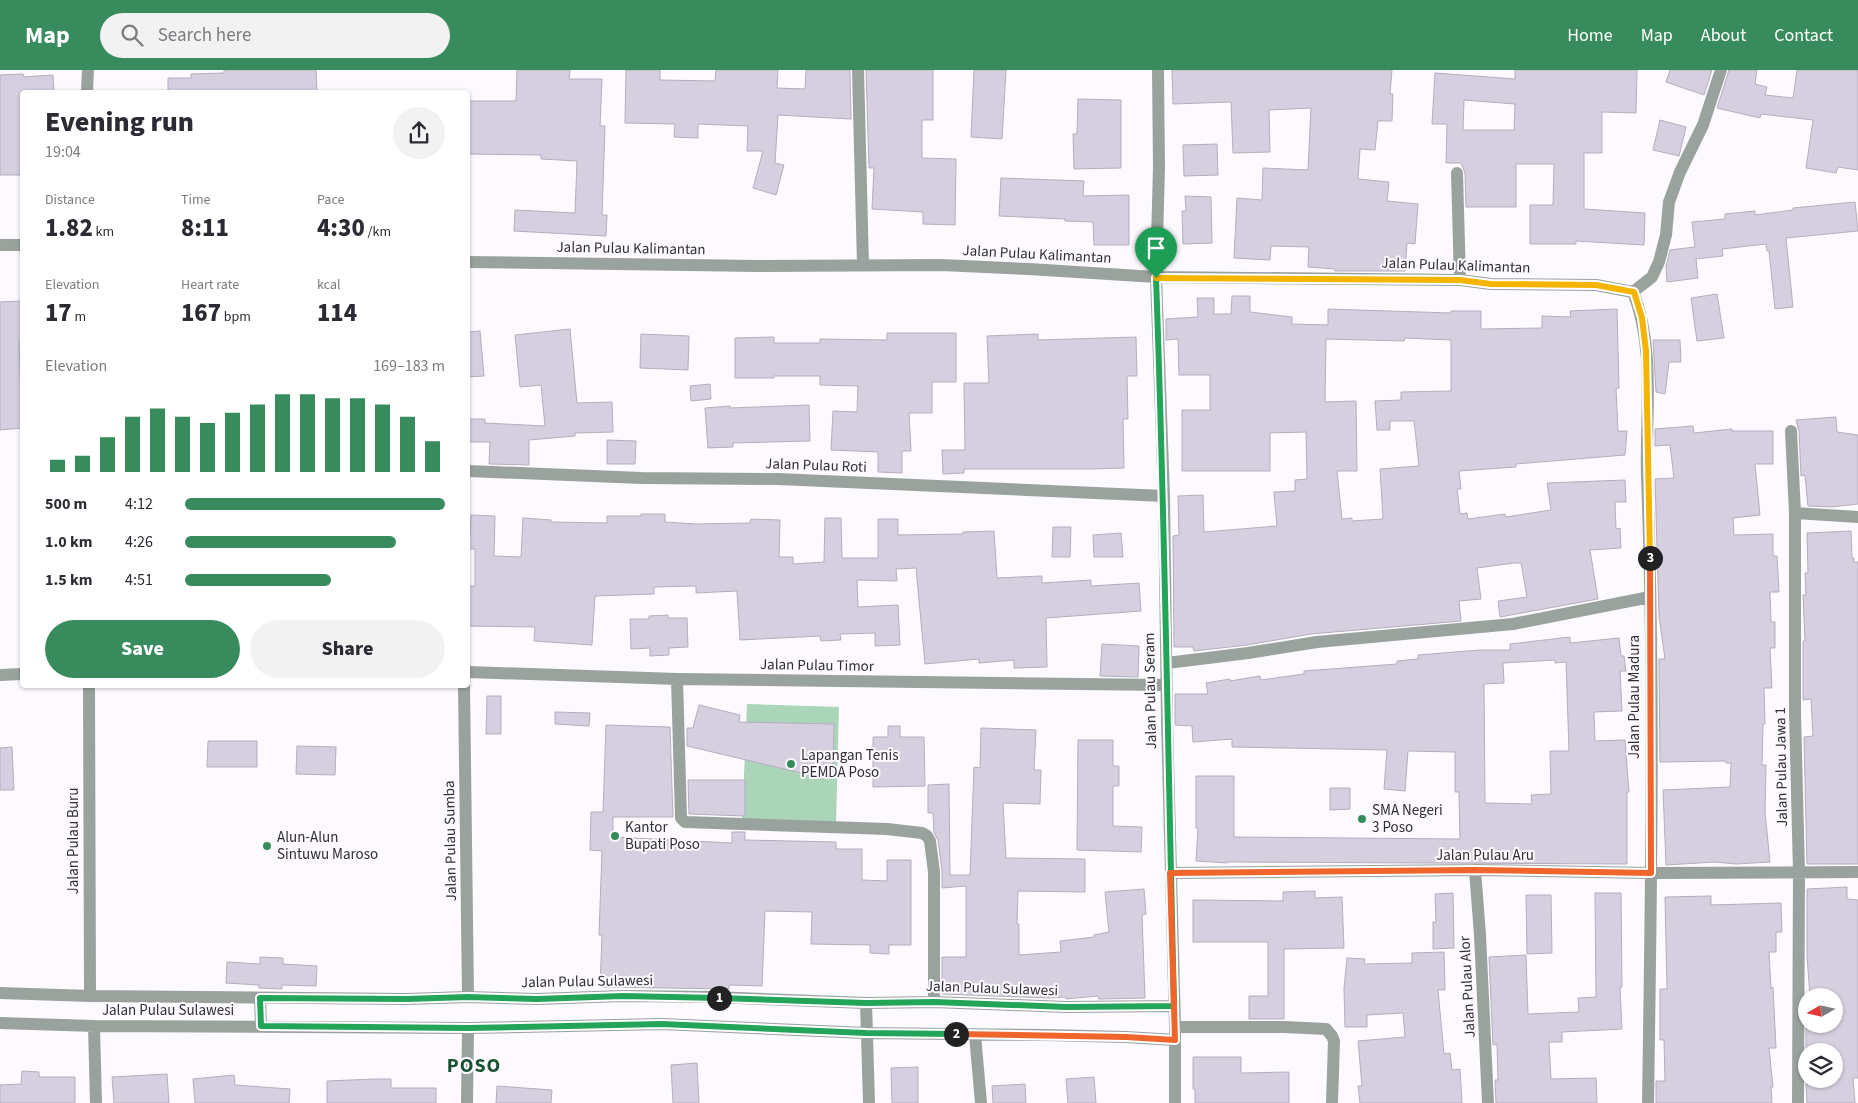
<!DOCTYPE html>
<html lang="en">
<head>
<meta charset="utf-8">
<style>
	:root { --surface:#fff; --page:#f2f2f3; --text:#2b2b33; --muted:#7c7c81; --accent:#388b5c }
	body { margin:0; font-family:"Source Sans 3",sans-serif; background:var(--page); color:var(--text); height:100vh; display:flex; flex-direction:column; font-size:19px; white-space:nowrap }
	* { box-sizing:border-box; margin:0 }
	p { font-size:16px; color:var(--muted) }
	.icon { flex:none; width:28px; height:28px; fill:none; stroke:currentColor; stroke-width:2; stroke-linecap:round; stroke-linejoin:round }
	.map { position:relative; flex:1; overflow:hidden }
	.details { position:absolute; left:20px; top:20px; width:450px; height:598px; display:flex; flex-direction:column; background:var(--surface); border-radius:5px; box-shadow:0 1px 4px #0004 }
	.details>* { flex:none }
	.needle { width:32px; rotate:261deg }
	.tools { position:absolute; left:1798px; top:918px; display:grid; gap:10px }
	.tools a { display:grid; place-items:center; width:45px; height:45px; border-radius:50%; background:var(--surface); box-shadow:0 1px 4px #0004; font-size:25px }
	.pin { position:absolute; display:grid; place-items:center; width:42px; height:42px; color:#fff; margin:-51px -21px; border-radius:50% 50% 50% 0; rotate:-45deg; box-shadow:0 0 5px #0007 }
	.pin .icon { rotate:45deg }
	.km { position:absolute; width:25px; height:25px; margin:-12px; border-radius:50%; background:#222; color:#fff; font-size:14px; line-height:25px; text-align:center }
	.round { display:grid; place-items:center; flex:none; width:52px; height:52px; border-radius:26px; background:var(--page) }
	.overview { display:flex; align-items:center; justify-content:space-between; height:85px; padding:0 25px }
	h1 { font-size:28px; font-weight:800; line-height:38px }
	.stats { display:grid; grid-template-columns:repeat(3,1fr); gap:8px; height:85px; padding:5px 25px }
	.stats div { display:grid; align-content:center }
	.stats b { font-size:25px; font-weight:800 }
	.stats small { font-size:14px; font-weight:400 }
	.stats p { font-size:14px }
	.chart { height:140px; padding:10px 25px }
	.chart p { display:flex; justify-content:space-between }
	.chart svg { width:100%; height:90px; margin-top:5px; stroke:var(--accent); stroke-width:6 }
	.action { display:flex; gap:10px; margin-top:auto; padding:10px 25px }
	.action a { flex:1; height:58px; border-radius:30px; background:var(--accent); color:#fff; font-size:20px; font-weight:800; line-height:58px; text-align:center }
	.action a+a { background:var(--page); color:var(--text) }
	ul { padding:0 25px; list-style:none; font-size:16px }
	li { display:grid; grid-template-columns:80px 60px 1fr; align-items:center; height:38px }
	li i { height:12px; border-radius:6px; background:var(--accent) }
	header { display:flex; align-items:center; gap:30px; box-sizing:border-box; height:70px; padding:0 25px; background:var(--accent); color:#fff }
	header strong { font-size:24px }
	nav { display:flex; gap:28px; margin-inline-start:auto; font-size:18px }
	.search { width:350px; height:45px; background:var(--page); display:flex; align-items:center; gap:12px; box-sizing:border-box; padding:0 18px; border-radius:28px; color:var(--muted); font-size:19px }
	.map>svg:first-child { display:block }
</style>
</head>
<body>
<header>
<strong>Map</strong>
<div class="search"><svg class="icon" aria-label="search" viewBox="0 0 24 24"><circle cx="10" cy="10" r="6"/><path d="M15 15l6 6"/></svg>Search here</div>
<nav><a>Home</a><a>Map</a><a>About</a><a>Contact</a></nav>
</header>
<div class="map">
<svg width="1858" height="1033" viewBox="0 0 1858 1033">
	<rect width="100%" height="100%" fill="#fcfafe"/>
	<!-- green -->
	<path fill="#aad5b9" d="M747,634L839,637L836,755L742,752Z"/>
	<!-- building -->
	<path fill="#d6cfe0" stroke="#b4adbe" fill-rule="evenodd" d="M224,0H316L317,22H168V8H191V4L224,3Z
		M517,0H570L569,9H602L600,56H605L602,145H607L606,166L514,161L515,140L575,143L577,91L541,89V85L468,84V31H516Z
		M626,0H660V10L715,11L716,0H778L777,18L805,19L806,0H850L851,49L778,45L775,93L784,95L776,125L753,118L763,81H747L748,56L698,54V68L674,67L675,54L625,53Z
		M866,0H933V50H922V88L956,89L955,155L923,154V142L872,139L874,98H869Z
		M974,0H1006L1002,69L971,67Z
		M1172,0H1392L1390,24H1393L1392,51H1378L1375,80L1360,79L1358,109L1389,112L1387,131L1418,134L1415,174L1407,173L1405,201H1335V199L1308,197L1309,177L1271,176L1270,190L1234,188L1237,128L1262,130L1263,98L1308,100L1311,38L1269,40L1270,82L1233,83L1231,32L1173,34Z
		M1515,0H1637L1636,43L1602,42V83H1584V139L1645,143L1644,175L1576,171V174H1530V135H1553L1554,94H1516V137H1466L1465,103L1461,93H1446L1447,54H1432L1435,3L1515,9ZM1464,30L1515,34L1514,60H1463Z
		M1670,0H1712L1704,25L1666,12Z
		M1729,0H1757L1755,14L1767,17L1765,25L1793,28L1797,0H1858V100L1838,97L1836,103L1806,98L1813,50L1761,44L1760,48L1717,38Z
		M23,4L24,7L53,5L54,22H22V105H0V5Z
		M1078,29L1121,30V98L1074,99L1073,64H1077Z
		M1660,50L1686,57L1679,86L1653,80Z
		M1217,74L1218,105L1184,106L1183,75Z
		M1001,108L1084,111L1083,126L1129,125V175H1094L1093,152L1065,151V149L999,146Z
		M1185,126L1211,127L1212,173L1183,174L1182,141H1186Z
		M1855,132L1858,161L1786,168L1793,237L1775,239L1769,181H1767L1766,174L1722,179L1723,186L1696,189L1698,208L1667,212L1666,197L1670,180L1695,177L1692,152L1725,149V144L1755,141V145L1793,140V138Z
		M1717,224L1724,268L1697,271L1691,228Z
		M1232,226H1250V242L1292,247V254L1328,255V239L1451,243V241H1481V259L1542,258V246L1571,247L1570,241L1617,239L1619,318L1616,319L1618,361H1627L1625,385L1516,394V397L1459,401L1461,419H1457L1460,444L1467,443L1468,449L1505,444L1506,447L1551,440L1547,413L1625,410L1626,432H1615L1616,459L1620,458L1621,478L1590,480L1598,529L1500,547L1498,531L1527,527L1521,493H1514L1477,498L1481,529L1459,531L1461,551L1311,564L1247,575L1194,581L1193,577H1174L1173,466L1179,465L1178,426L1203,425L1204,462L1277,456L1274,422L1295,421V410L1307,409L1306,362L1270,363V401H1182V340H1210V305H1179L1178,269L1166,270V249L1198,247L1197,228H1214V244H1231ZM1405,268L1451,270V321L1401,322V330L1375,331L1377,360H1390V351H1414L1419,396L1380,399L1383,449L1352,451V448L1342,449L1337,401H1357L1356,331L1325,332L1326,269L1404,271Z
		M22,231V272H19L22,358L0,360V232Z
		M570,259L577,333L612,332L613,362L575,363V366L529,370V395L489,394L490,372H468V349H485V353L545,356L541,315L520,317L515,265Z
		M480,261L484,306L468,307V262Z
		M887,263H956V312H932V343H909L911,381H902V403L878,402V382L831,380L833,341L857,342L858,316L820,315V306H774V308H735V268L774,267V273H820V269L887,270Z
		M641,264L689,266L688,300L640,298Z
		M1038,264V270L1136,267L1137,306H1127L1128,349H1123L1124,398L1091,399H964V403L943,404L942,380H965L964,313H989L987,266Z
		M1653,270H1680L1681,292H1669L1665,324L1656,322Z
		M710,314L711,329L691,331L690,316Z
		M809,335L810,371L733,373V377L708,378L705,338L730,336V338Z
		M1836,347L1837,362L1858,365V434L1831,437L1808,436L1805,405L1801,406L1799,361L1796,350Z
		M1693,356L1694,363L1732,359V361H1773V394H1755L1760,445L1733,448L1734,465L1773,464V486H1777L1779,522H1770L1771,552H1775V578H1770L1772,618H1764L1765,654H1763L1762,695H1766L1765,742L1770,792L1736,794L1715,792L1666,795L1663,720L1730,717L1731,693H1726V691L1660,692L1659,589H1665L1659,546L1655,409L1674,408L1670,375L1655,376V359Z
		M607,370L636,371L635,394H607Z
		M641,444H665V452L696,454L750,453L751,449L780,450L779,487H793V494L824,492L825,448H841L842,488H878V449H898V465L963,464V462L994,461L997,508L1042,506V513L1091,510V516L1139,513L1141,541L1046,548L1047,597L1014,598V590L979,593V589L925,594L916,498L896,499L897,511L857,510L858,537L898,535L900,575L875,576V563L840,564L841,570L821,571L820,566L740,570L737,521L696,523V516L654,517V524L595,526L592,575L534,571L535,557L468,556V516H475V479H469L471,445L495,446L494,486L521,487L523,448L551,450V452L607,453V446H641Z
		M1053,457H1071L1070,487H1052Z
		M1851,461L1852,488H1854V492H1858V794H1807L1804,667L1813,666L1811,629L1803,630V571H1805L1803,525H1806L1805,503H1808L1807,463Z
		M1121,463L1123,487H1094L1093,465Z
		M668,545V548H687L688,577L669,578V585L650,586V578L631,579L630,549H649V546Z
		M1570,567V573L1619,568L1621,586H1624L1626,601H1620L1622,641L1594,642L1595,671L1625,670L1629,722H1627V794L1227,792V793L1196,791L1198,758H1196V706H1234V767L1460,769L1459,722H1455V682L1408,681L1405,721L1384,719L1387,680L1232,677V669L1193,672L1192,656L1175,655V624H1208L1206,613L1230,609V611L1260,606L1261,610L1304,604V601L1397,594V591L1418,589V585L1480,580H1510V574ZM1555,590V593L1566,592L1569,681H1550L1551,724L1531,725L1532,734L1485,733L1484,614L1504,613L1503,593Z
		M1102,574L1139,576L1138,607L1100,606Z
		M487,626H501V664H486Z
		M699,635L740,645L739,652L834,654L833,706H814L687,676V658H693Z
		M555,642L590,643L589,656L555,654Z
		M606,655L670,657L673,747H613V767L732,773V762H745V770L836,772V779H862V810L887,811V790H911V875H889V884L870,883V875L811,874L812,842L765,841L762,916L729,915V919L600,917L602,865H599L602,781L590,780L591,742H603Z
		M888,656H900V667H924L925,716L873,717V667H888Z
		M981,658L1036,660L1034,700H1041L1040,734L1003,733L1006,788L1085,789V822L1018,821L1017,854H1019V885L1061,882L1060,871L1094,867V865L1109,862L1105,822L1144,819L1146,844L1142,845L1145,928L1099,929L1098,926L1066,929V927L1049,928L942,924V887H966V816L942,818V801L938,770L934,763L933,743H928V715L949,714L950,805H970L974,697L980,698Z
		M1078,670H1113V696H1119V716H1113V756L1142,757L1141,782L1077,780Z
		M208,671H257V697H207Z
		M297,676L336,677L335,705L296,704Z
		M12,677L14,720H0V678Z
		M688,710H745V746L689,744Z
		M1330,718H1350V739L1330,740Z
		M1847,817V829L1858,830V1008H1853L1855,1033H1807L1806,1014H1809L1808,1009H1834V978L1806,980V958H1812V954H1834V926H1810L1807,886V819Z
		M1315,821V828L1342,827L1344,878L1284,879V949H1249V926H1268V872H1193V830L1283,831V822Z
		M1453,823L1454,878L1433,879V852H1436L1435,824Z
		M1595,823H1621L1622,917H1620L1622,959L1562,962V972H1549L1551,1009L1596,1008L1597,1033H1496L1495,1010H1498L1497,974L1493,975L1489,887L1526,885L1528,944L1579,942L1578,928L1596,927Z
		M1526,825H1551L1552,883L1527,884Z
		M1711,826V835L1781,833L1782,862H1776V882H1769L1771,918L1773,917L1776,978H1769L1773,1017H1771L1772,1033H1656V1011H1665L1664,970H1660V919H1667L1665,827Z
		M1444,882L1445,920H1438L1444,984L1450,983L1452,1000L1460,999L1462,1033H1360L1358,1016H1362L1358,971L1405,967L1403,943L1367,945V957H1345L1344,919L1347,888L1365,889L1364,894L1412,893V883Z
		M260,887L283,888V894L317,896L316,916L282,915V919L259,918V915L226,913L227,892L260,894Z
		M1193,987H1241V1003L1289,1002V1033H1195V1019H1193Z
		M697,993L699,1033H673L671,995Z
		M918,997V1033H892L891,998Z
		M22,1001L39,1002V1007H75V1033H0V1015L21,1014Z
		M167,1004L169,1033H114L112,1007Z
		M234,1005L235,1015L290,1019L289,1033H195L193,1009Z
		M1094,1007L1096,1033H1068L1066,1009Z
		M375,1009H391V1018H436V1033H327V1011Z
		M1025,1014L1026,1033H993L992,1016Z
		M497,1016L552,1020L551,1033H496Z"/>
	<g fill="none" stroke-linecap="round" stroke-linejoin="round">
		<!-- street -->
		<path stroke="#9aa29d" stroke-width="12" d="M858,0L863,195
			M1158,0L1159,97L1156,207L1164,426L1167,651L1175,957V1033
			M87,22L88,0
			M1457,103L1460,210
			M0,175H22
			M468,192L759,196L941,195L1029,199L1156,207L1460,210L1491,214L1596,215L1633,222
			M1633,222C1656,279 1645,347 1647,408C1655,616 1651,825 1648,1033
			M1633,222L1652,207L1659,192L1666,165L1669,132L1680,102L1703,55L1721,0
			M1791,361L1795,443V645L1799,802L1798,1033
			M468,401L641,408L778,409L1164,426
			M1795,443L1858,447
			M1167,593L1248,583L1317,572L1513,554L1650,527
			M468,602L677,609L1166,615
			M0,605L22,604
			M677,609L681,748L685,752L887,759L922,763L927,766L930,771L934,802V932
			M89,615L90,926
			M464,615L468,927
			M1475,800L1480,865L1488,1033
			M1171,803L1475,800L1651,803L1858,802
			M0,923L90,926L406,929L468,927L537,929L623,926L713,927L866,933L934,932L1066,937L1174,936
			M260,928L261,956
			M866,933L869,1033
			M0,953L94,956L468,958L662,954L866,963L1046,965L1126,967L1175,970
			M94,956L96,1033
			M1175,957H1284L1326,959L1332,966L1334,971L1332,1033
			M975,965L981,1033
			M467,1033L468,958"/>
	</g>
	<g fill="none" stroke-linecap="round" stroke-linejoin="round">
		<!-- split-1 casing -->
		<g stroke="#fff" stroke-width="10">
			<path id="split-1" d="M719,928L866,933L934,932L1066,937L1174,936C1168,693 1165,450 1156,208"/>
		</g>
		<!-- split-2 casing -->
		<g stroke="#fff" stroke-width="10">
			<path id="split-2" d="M719,928L623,926L537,929L468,927L406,929L260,928L261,956L468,958L662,954L866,963L956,964"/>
		</g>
		<!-- split-3 casing -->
		<g stroke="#fff" stroke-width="10">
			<path id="split-3" d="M956,964L1126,967L1175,970L1170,803L1475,800L1651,803L1650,488"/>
		</g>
		<!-- split-4 casing -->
		<g stroke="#fff" stroke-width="10">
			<path id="split-4" d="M1156,208L1460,210L1491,214L1596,215L1634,222L1642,248L1646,281L1650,488"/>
		</g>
		<!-- split-1 -->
		<use href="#split-1" stroke="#22a559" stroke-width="6"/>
		<!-- split-2 -->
		<use href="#split-2" stroke="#22a559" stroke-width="6"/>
		<!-- split-3 -->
		<use href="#split-3" stroke="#f0652b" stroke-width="6"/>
		<!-- split-4 -->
		<use href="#split-4" stroke="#f5b400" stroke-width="6"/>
	</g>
	<!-- markers -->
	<g fill="#388b5c" stroke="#fcfafe" stroke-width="2">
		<circle cx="791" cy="694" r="5"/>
		<circle cx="1362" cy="749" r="5"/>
		<circle cx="615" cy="766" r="5"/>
		<circle cx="267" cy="776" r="5"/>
	</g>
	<g text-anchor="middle" stroke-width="4" stroke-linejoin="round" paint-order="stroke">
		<!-- street labels -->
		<g font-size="15" fill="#312e35" stroke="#fcfafe">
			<text transform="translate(631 178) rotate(1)" y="5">Jalan Pulau Kalimantan</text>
			<text transform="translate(1037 184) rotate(3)" y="5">Jalan Pulau Kalimantan</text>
			<text transform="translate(1456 195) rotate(2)" y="5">Jalan Pulau Kalimantan</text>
			<text transform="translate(816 395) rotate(2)" y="5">Jalan Pulau Roti</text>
			<text transform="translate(817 595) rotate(1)" y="5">Jalan Pulau Timor</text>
			<text transform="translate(1150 621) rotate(-91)" y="5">Jalan Pulau Seram</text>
			<text transform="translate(1634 627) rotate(-90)" y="5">Jalan Pulau Madura</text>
			<text transform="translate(1781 697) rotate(-91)" y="5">Jalan Pulau Jawa 1</text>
			<text transform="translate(73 771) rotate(-90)" y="5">Jalan Pulau Buru</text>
			<text transform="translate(450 771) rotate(-91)" y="5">Jalan Pulau Sumba</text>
			<text x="1485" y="790">Jalan Pulau Aru</text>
			<text transform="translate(587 911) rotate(-1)" y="5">Jalan Pulau Sulawesi</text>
			<text transform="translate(1467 917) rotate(-93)" y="5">Jalan Pulau Alor</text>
			<text transform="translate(992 918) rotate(2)" y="5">Jalan Pulau Sulawesi</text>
			<text x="168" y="945">Jalan Pulau Sulawesi</text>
		</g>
		<!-- poi labels -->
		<g font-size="15" fill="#312e35" stroke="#fcfafe" text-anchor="start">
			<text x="801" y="690">Lapangan Tenis<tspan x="801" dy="17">PEMDA Poso</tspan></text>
			<text x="1372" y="745">SMA Negeri<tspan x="1372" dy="17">3 Poso</tspan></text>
			<text x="625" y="762">Kantor<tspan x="625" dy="17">Bupati Poso</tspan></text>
			<text x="277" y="772">Alun-Alun<tspan x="277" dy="17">Sintuwu Maroso</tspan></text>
		</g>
		<!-- district labels -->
		<g font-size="20" font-weight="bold" letter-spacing="1" fill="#185232" stroke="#fcfafe">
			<text x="474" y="1002">POSO</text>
		</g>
	</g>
</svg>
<div class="tools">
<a><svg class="needle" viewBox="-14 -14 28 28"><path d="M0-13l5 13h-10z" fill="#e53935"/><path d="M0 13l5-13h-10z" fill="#7c7c81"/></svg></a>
<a><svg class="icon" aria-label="layers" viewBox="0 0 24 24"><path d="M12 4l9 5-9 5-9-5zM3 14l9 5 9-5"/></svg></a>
</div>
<div class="pin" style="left:1156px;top:208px;background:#1e9e55"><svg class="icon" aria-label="arrive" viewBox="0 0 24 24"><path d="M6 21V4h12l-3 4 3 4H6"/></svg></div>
<b class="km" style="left:719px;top:928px">1</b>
<b class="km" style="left:956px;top:964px">2</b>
<b class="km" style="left:1650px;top:488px">3</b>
<section class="details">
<div class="overview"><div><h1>Evening run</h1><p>19:04</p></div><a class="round"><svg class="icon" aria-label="share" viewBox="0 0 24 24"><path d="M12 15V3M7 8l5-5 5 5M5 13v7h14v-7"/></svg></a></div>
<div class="stats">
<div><p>Distance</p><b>1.82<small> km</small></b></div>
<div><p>Time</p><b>8:11</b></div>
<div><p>Pace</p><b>4:30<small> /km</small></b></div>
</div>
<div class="stats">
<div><p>Elevation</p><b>17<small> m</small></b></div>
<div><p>Heart rate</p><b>167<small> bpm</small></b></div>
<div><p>kcal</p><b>114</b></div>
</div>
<div class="chart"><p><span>Elevation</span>169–183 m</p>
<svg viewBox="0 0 160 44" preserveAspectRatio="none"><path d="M5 44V38M15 44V36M25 44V27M35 44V17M45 44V13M55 44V17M65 44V20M75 44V15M85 44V11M95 44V6M105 44V6M115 44V8M125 44V8M135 44V11M145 44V17M155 44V29"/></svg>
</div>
<ul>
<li><b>500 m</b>4:12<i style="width:100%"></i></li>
<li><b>1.0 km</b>4:26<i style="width:81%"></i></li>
<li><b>1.5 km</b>4:51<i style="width:56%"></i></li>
</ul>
<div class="action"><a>Save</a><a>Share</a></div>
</section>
</div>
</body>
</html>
